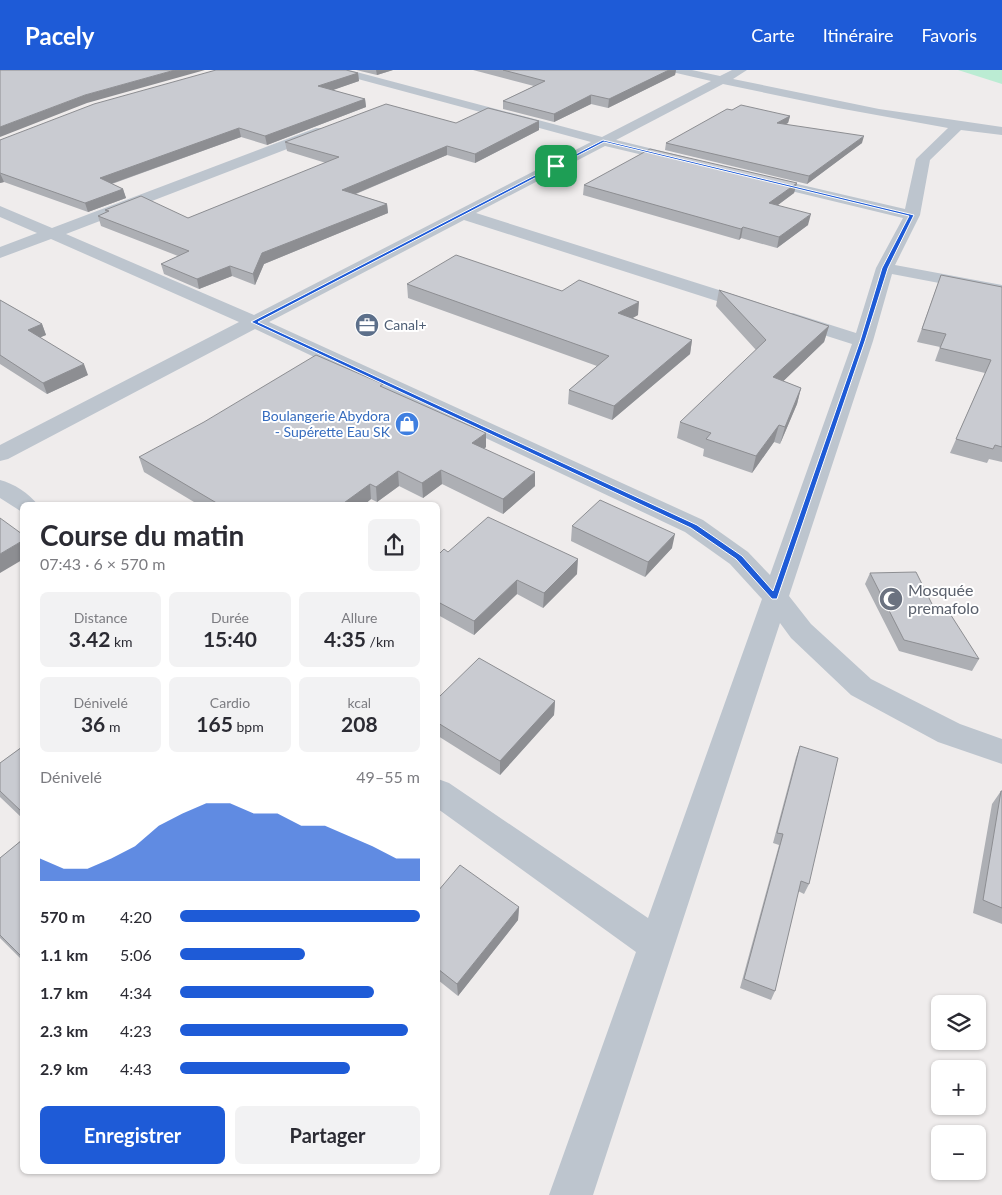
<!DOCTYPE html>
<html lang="fr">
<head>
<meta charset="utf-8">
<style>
	:root { --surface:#fff; --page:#f2f2f3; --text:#2b2b33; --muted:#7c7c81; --accent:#1e5bd7 }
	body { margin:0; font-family:Lato,sans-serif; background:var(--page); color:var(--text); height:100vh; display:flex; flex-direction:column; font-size:19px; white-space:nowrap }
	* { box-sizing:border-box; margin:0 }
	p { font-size:16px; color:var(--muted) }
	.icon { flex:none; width:28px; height:28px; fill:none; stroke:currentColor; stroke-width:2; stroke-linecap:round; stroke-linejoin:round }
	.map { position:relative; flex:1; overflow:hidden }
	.drawer { position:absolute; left:20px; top:432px; width:420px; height:672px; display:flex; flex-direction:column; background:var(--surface); border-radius:8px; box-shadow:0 1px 4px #0004 }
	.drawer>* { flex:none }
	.tools { position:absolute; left:931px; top:925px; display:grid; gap:10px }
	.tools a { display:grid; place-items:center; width:55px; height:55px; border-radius:8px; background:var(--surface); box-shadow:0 1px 4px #0004; font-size:25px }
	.pin { position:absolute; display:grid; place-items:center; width:42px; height:42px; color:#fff; margin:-21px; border-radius:10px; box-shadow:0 2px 8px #0006 }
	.round { display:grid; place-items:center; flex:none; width:52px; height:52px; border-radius:8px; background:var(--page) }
	.headline { display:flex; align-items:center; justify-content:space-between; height:85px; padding:0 20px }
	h1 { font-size:28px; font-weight:700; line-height:38px }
	.figures { display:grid; grid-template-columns:repeat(3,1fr); gap:8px; height:85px; padding:5px 20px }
	.figures div { display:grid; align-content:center; border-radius:8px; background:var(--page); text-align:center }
	.figures b { font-size:21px; font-weight:700 }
	.figures small { font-size:14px; font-weight:400 }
	.figures p { font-size:14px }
	.chart { height:140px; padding:10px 20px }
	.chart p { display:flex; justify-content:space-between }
	.chart svg { width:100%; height:90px; margin-top:5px; fill:var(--accent); opacity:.7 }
	.button { display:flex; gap:10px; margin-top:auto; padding:10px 20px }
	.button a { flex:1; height:58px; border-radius:8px; background:var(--accent); color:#fff; font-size:20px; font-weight:700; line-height:58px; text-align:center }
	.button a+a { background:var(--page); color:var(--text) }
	ul { padding:0 20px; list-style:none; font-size:16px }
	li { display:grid; grid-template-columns:80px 60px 1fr; align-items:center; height:38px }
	li i { height:12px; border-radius:6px; background:var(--accent) }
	header { display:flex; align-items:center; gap:30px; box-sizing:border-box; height:70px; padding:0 25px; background:var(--accent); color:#fff }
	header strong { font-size:24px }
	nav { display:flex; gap:28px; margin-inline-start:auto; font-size:18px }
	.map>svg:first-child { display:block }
</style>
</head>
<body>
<header>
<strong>Pacely</strong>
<nav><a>Carte</a><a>Itinéraire</a><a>Favoris</a></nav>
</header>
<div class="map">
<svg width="1002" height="1125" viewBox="0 0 1002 1125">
	<rect width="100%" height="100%" fill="#efecec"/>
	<!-- green -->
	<path fill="#bbecd3" d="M957,0H1002V14L958,0Z"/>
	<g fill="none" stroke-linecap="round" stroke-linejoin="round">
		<!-- street -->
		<path fill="#bdc5ce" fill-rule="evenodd" d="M330,0H349L602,67L711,11L672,2L670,0H692L720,6L732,0H747L733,9L879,39L1002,57V65L961,60L930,90L920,145L895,195L1002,215V225L892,204L873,271L789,526L811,554L871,609L960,654L1002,669V694L938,672L851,625L791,568L780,553L593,1125H549L636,882L438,739V709L449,713L648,848L762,529L730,494L685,462L255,259L8,389L0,391V375L239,252L51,169L0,188V177L37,163L0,147V136L52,158L316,58H326L328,61L326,64L66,164L254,245L591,72L332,2ZM723,14L838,38L948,58L916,89L905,139L759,105L754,106L752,109L754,112L903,148L876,198L856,263L793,243L786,245L784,249L786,253L852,274L770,505L748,482L703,450L269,252L464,150L748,241L754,242L760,241L763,237L760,233L476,143L605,76L681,94L686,93L688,90L686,87L616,70Z
			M0,410C13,413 30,424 38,435H22V442L0,428Z"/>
	</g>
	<!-- wall -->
	<path fill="#adafb4" d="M356,0H393L377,5Z
		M473,0H676L675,5L608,38L591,34L554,52L503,39V31L534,16Z
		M358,3L359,11L332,20L365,29L366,37L267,75L241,67L112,114L123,119L126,128L88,142L4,112L0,113V70Z
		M732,40L790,46L788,53L785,54L862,73L807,114L665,80L666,73Z
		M456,53L539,60L475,93L447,85L356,124L387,134L388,143L264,194L255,215L232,206L199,219L164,204L161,194L178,186L101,156L98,146L106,143L105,140L188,148L326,93L287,81L285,72Z
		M797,113L794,123L778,135L808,155L777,178L741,168L739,170L583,125L584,115Z
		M941,205L1002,217V392L989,389L987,393L950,383L985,303L935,291L940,277L917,272Z
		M407,214L562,221L638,245L632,248L692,270L690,284L612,350L568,334L569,320L597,296L408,228Z
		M719,220L829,256L824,272L783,311L801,318L797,334L780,374L774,372L752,403L703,386L704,379L677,368L680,352L756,280L716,236Z
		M0,230L42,254L46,265L40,267L88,305L47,324L0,294Z
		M383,318L486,377L484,379L535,416L503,444L442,414L423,428L399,416L377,432L371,429L364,435H199L144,402L139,387Z
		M572,456L672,478L645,507L571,471Z
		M448,482L577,504L543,538L517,524L474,565L438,545V485Z
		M870,503L935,540L979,589L972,601L899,581L865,514Z
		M438,628L555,631L554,645L500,705L438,666Z
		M800,676L809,814L804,824L798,821L775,921L771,930L740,918L779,775L773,773L796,687Z
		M22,677V748L0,727V693Z
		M1001,721H1002V854L973,843L992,734Z
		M22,770V890L0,868V788Z
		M438,821L519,837L518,850L458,926L438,910Z"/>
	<!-- shaded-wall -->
	<path fill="#8d8e92" d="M175,0H205L87,33L0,67V57L85,25Z
		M376,0H393L377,5Z
		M669,0H676L675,5L608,38L609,29Z
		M358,3L359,11L319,25L318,16Z
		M591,25V34L554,52V44Z
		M365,29L366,37L267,75L265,66Z
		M790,46L788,53L775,60L777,53Z
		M539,51V60L475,93V84Z
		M239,58L241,67L102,117L100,108Z
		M864,66L862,73L807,114L809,106Z
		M447,76V85L343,129L342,120Z
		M0,103L4,112L0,113Z
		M797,113L794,123L767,143L769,133Z
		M123,119L126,128L88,142L85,133Z
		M387,134L388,143L264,194L255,215L253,204L262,183Z
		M811,144L808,155L777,178L779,167Z
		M743,157L741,168L739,170L741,159Z
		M230,196L232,206L199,219L197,209Z
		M639,232L638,245L617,257L618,243Z
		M42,254L46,265L32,271L28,260Z
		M829,256L824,272L770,324L773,307Z
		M692,270L690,284L612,350L614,336Z
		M84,294L88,305L47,324L43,313Z
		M801,318L797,334L780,374L785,357Z
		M779,355L774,372L752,403L756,386Z
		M486,363V377L472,388V373Z
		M441,400L442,414L423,428L422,413Z
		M398,401L399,416L377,432L376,417Z
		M535,402V416L503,444V429Z
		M370,414L371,429L364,435H341Z
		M675,464L672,478L645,507L648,492Z
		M22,471V490L0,503V484Z
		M578,489L577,504L543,538L544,523Z
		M517,510V524L474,565V551Z
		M555,631L554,645L500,705V691Z
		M519,837L518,850L458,926L457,914Z"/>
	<!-- building -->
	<path fill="#c9cbd1" stroke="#8d8e92" d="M0,0H175L85,25L0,57Z
		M216,0H346L358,3L318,16L365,29L265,66L239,58L100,108L123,119L85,133L0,103V70L94,34Z
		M503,0H669L609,29L591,25L554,44L503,31L545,11Z
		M386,34L456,53L488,38L539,51L475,84L447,76L342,120L387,134L262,183L253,204L230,196L197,209L161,194L189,181L98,146L109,141L105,140L141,126L188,148L339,87L285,72Z
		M741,35L790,46L777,53L864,66L809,106L666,73L727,39L732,40Z
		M650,79L797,113L769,133L811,144L779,167L743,157L741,159L584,115Z
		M456,185L562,221L579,210L639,232L618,243L692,270L614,336L569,320L609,286L407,214Z
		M941,205L1002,217V377L995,375L993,379L956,369L991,290L940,278L946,264L922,259Z
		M719,220L829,256L773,307L801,318L785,357L779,355L756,386L706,369L711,363L680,352L766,270Z
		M0,230L42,254L28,260L84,294L43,313L0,285Z
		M316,285L383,314L380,316L486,363L472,373L535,402L503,429L441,400L422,413L398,401L376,417L370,414L341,435H220L139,387L204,352Z
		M600,430L675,464L648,492L572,456Z
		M488,447L578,489L544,523L517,510L474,551L438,532V485L444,479L448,482Z
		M0,448L22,464V471L0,484Z
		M916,502L935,540L947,539L979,589L904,570L870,503Z
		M479,588L555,631L500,691L438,653V628Z
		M800,676L838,688L809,814L801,811L775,921L744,909L783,764L777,763Z
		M22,677V742L0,721V693Z
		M1001,721H1002V838L983,830Z
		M22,770V887L0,865V788Z
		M460,795L519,837L457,914L438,899V821Z"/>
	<!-- route -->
	<path fill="#1e5bd7" stroke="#fff" fill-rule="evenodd" d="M603,70L914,145L888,198L865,271L777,529H772L736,489L691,458L251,252ZM604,72L909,146L882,198L860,271L773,521L742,486L697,455L258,252Z"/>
	<!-- icons -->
	<defs>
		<g id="office-disc" transform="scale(1.25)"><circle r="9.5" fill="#5c6f8a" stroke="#fff"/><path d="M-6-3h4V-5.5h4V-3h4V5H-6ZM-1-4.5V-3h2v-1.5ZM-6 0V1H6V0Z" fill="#fff"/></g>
		<g id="shop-disc" transform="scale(1.25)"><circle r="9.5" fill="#3f7fe0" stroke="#fff"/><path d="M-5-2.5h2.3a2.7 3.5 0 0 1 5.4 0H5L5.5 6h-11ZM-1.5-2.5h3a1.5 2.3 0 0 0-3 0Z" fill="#fff"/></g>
		<g id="mosque-disc" transform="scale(1.25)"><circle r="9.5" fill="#6b7280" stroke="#fff"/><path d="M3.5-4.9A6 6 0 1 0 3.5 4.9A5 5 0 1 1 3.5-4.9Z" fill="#fff"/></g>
	</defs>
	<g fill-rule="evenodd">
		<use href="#office-disc" x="367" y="255"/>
		<use href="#shop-disc" x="407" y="354"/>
		<use href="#mosque-disc" x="891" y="529"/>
	</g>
	<g text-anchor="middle" stroke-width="4" stroke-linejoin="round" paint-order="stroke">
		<!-- far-service labels -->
		<g font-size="14" fill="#4e5e75" stroke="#fff" text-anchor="start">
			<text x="384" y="260">Canal+</text>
		</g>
		<!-- far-shop labels -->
		<g font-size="14" fill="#366cbe" stroke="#fff" text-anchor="end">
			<text x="390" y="351">Boulangerie Abydora<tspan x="390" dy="16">- Supérette Eau SK</tspan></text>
		</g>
		<!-- worship labels -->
		<g font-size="16" fill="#5b616d" stroke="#fff" text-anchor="start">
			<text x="908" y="526">Mosquée<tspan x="908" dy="18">premafolo</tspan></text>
		</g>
	</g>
</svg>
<div class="tools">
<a><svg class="icon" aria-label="layers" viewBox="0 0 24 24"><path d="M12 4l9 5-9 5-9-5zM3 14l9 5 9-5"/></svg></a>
<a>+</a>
<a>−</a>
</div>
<div class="pin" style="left:556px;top:96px;background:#1e9e55"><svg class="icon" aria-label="arrive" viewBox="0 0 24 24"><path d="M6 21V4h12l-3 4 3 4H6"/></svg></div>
<section class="drawer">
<div class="headline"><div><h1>Course du matin</h1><p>07:43 · 6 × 570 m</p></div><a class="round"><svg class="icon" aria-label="share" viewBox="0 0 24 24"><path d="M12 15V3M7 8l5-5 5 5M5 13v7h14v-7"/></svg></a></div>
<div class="figures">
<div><p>Distance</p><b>3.42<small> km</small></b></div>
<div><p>Durée</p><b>15:40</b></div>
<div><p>Allure</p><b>4:35<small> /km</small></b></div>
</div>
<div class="figures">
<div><p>Dénivelé</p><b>36<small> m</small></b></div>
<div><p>Cardio</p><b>165<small> bpm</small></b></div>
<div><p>kcal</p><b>208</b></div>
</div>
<div class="chart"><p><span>Dénivelé</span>49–55 m</p>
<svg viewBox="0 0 160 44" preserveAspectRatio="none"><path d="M0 44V33L10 38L20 38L30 33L40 27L50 17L60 11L70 6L80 6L90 11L100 11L110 17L120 17L130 22L140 27L150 33L160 33V44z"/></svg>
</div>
<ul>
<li><b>570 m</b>4:20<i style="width:100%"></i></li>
<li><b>1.1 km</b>5:06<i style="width:52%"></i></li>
<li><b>1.7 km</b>4:34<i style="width:81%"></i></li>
<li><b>2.3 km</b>4:23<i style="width:95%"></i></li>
<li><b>2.9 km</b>4:43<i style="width:71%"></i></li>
</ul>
<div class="button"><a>Enregistrer</a><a>Partager</a></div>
</section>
</div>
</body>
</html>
